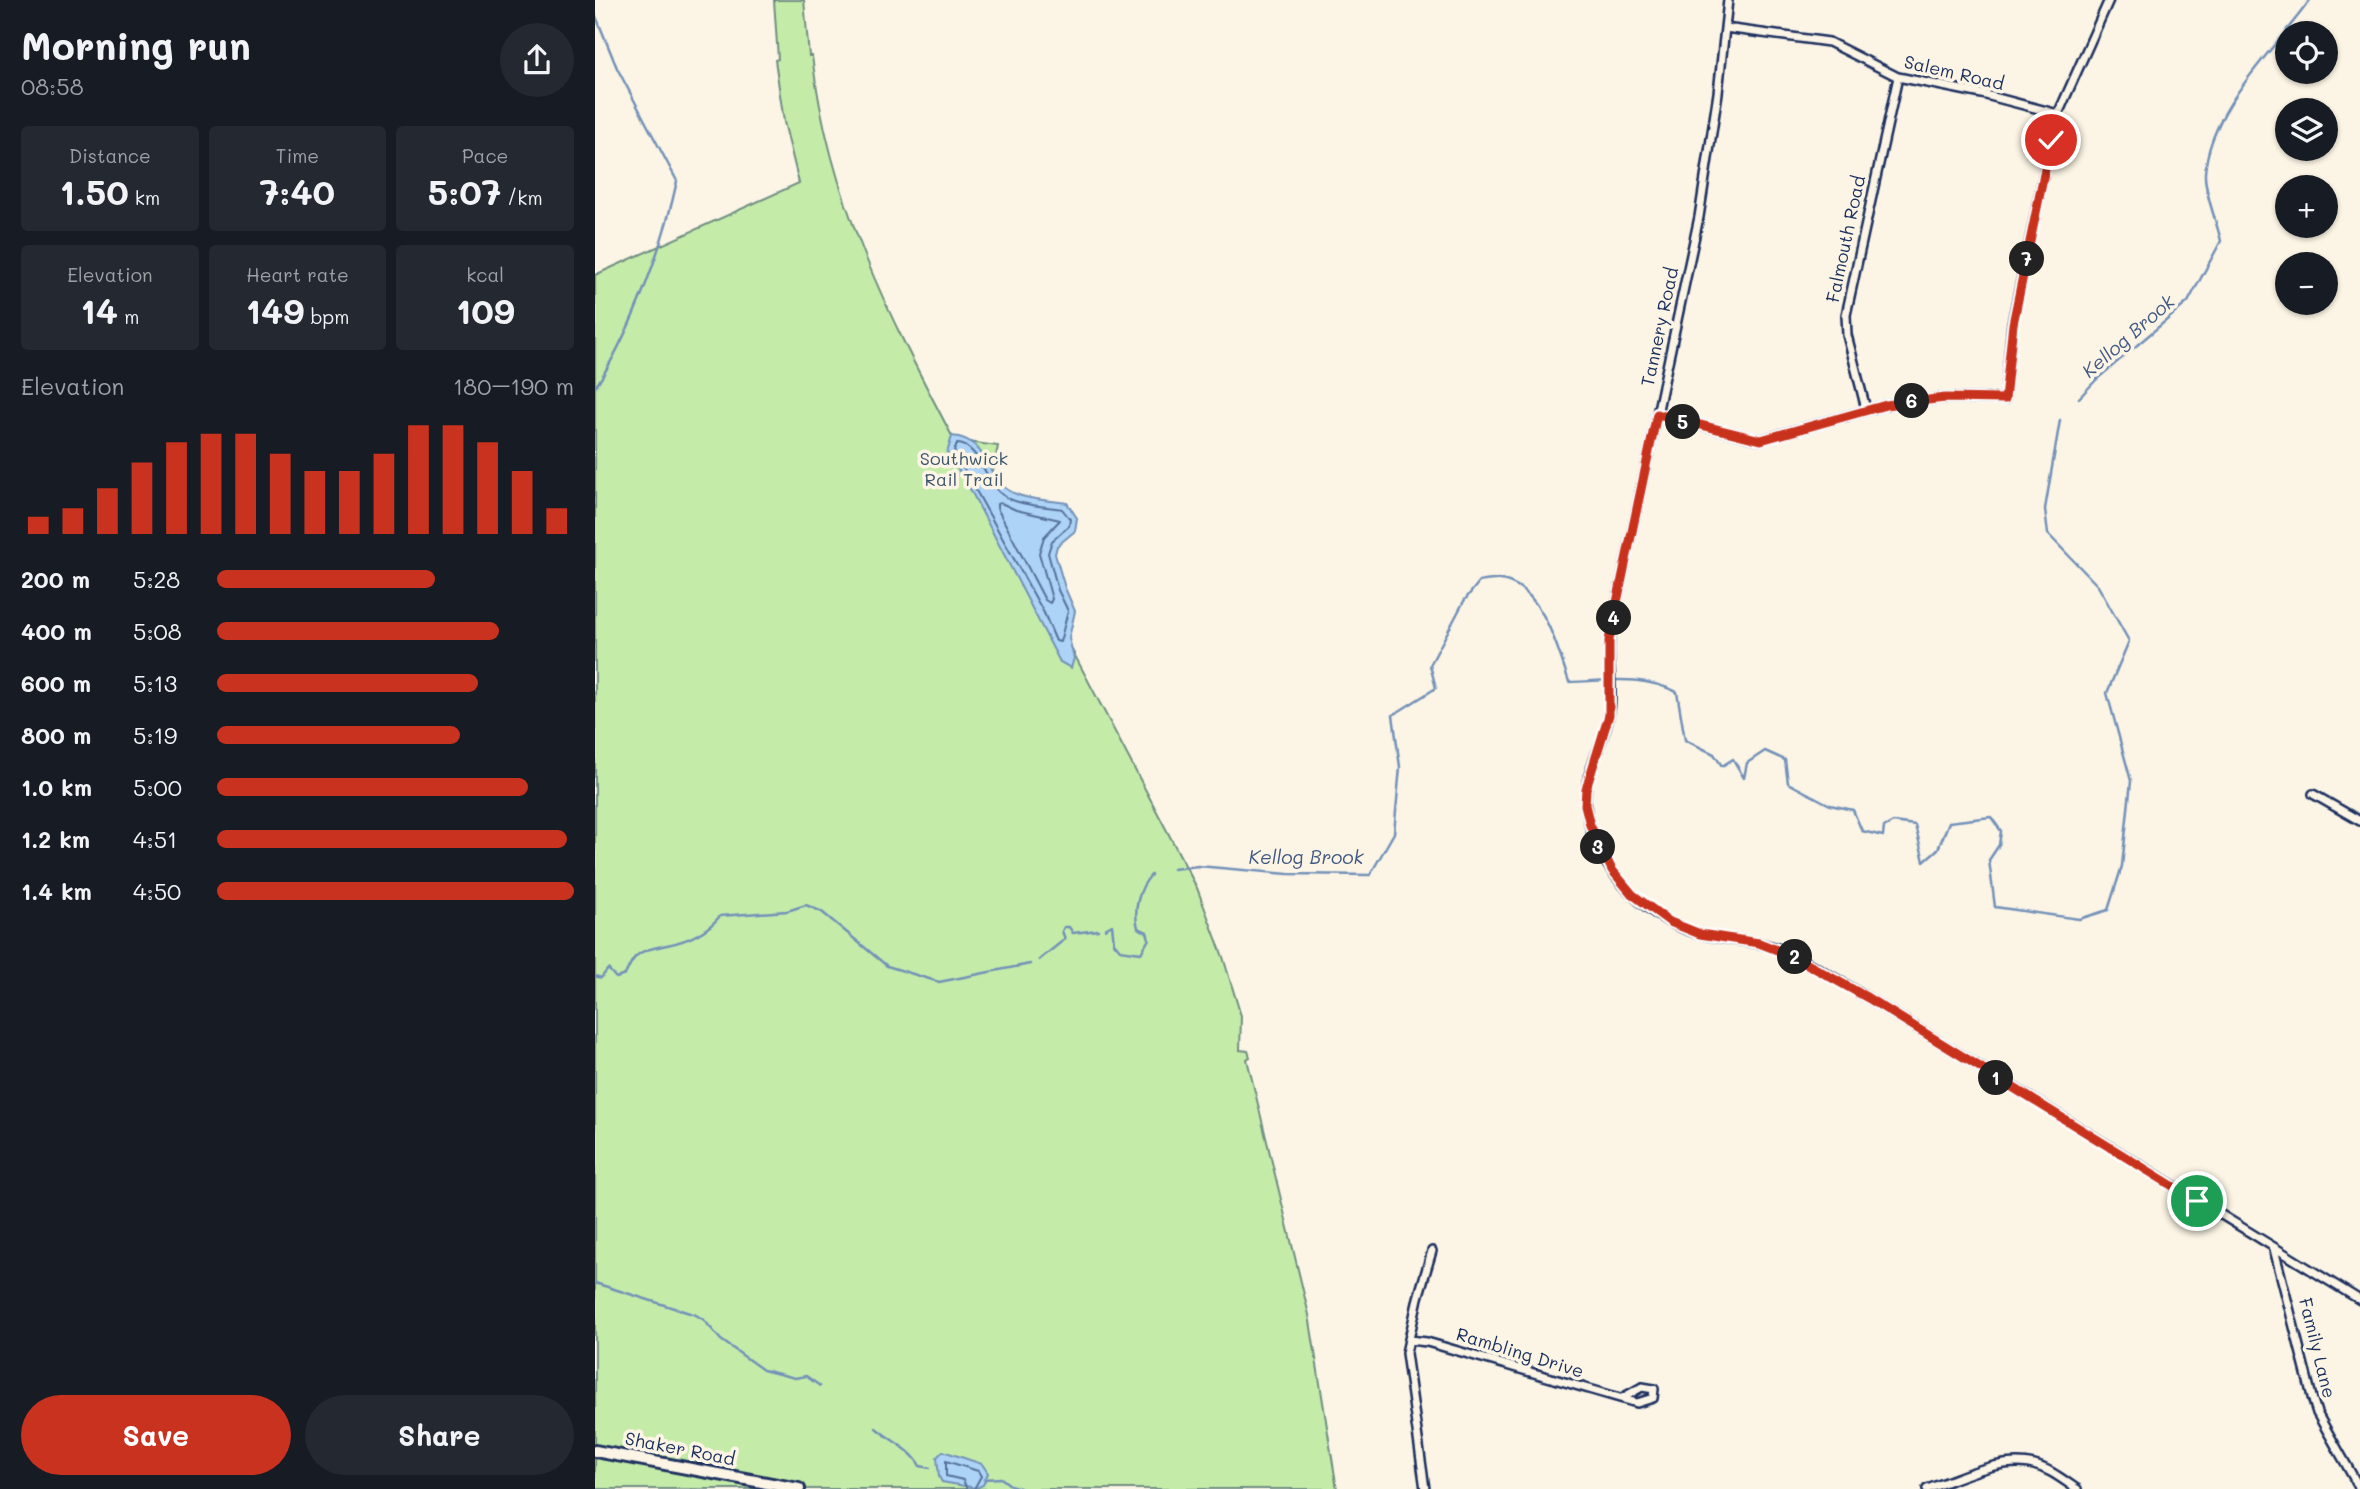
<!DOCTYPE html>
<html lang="en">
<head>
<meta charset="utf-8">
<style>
	:root { --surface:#171b24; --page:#242831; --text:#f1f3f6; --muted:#9ea1a6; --accent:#c8321e }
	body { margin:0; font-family:Mali,sans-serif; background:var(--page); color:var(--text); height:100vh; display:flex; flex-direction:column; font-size:26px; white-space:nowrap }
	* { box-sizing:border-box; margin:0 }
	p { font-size:23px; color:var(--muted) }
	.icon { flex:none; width:38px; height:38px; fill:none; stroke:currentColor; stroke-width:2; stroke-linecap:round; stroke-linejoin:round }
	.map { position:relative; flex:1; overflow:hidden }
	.panel { display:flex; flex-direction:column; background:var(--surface); width:595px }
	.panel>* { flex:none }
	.buttons { position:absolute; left:1680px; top:21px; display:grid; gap:14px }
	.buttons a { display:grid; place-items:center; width:63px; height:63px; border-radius:50%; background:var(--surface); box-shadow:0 2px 5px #0004; font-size:35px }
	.pin { position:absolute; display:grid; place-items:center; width:60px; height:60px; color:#fff; margin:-30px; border:4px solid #fff; border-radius:50%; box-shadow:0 2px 7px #0007 }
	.km { position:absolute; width:35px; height:35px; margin:-18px; border-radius:50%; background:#222; color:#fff; font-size:19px; line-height:35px; text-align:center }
	.round { display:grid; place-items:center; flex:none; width:74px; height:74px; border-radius:37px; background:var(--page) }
	.overview { display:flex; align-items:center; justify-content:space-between; height:119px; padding:0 21px }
	h1 { font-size:38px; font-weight:700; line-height:52px }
	.metrics { display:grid; grid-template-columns:repeat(3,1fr); gap:10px; height:119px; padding:7px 21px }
	.metrics div { display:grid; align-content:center; border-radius:7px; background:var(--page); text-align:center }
	.metrics b { font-size:35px; font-weight:700 }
	.metrics small { font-size:19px; font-weight:400 }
	.metrics p { font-size:19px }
	.chart { height:196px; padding:14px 21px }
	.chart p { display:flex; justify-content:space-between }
	.chart svg { width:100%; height:126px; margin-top:7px; stroke:var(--accent); stroke-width:6 }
	.button { display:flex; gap:14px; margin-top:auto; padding:14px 21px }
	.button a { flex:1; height:80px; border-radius:42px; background:var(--accent); color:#fff; font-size:28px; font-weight:700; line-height:80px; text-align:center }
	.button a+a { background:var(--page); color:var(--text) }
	ul { padding:0 21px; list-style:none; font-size:23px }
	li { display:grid; grid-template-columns:112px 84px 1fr; align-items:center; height:52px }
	li i { height:18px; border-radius:9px; background:var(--accent) }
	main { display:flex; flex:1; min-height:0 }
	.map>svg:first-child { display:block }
</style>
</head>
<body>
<main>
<section class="panel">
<div class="overview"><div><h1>Morning run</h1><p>08:58</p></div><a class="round"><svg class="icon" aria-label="share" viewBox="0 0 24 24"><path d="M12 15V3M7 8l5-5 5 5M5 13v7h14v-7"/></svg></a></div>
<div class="metrics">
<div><p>Distance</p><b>1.50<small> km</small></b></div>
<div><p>Time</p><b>7:40</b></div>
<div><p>Pace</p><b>5:07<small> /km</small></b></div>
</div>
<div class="metrics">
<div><p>Elevation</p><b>14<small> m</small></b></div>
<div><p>Heart rate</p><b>149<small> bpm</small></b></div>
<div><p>kcal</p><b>109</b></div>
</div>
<div class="chart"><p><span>Elevation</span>180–190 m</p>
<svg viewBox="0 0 160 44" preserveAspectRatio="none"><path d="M5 44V38M15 44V35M25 44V28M35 44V19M45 44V12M55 44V9M65 44V9M75 44V16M85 44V22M95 44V22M105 44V16M115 44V6M125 44V6M135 44V12M145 44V22M155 44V35"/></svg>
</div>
<ul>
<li><b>200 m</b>5:28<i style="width:61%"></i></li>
<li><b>400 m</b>5:08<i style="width:79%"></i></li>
<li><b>600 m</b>5:13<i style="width:73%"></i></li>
<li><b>800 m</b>5:19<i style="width:68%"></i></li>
<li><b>1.0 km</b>5:00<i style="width:87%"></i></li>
<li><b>1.2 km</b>4:51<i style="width:98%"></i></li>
<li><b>1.4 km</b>4:50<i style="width:100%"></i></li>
</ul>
<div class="button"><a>Save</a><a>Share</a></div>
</section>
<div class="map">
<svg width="1765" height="1489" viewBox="0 0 1765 1489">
	<rect width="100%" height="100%" fill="#fcf5e5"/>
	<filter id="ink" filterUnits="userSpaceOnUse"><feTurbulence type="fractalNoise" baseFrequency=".0143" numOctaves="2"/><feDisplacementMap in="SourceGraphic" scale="14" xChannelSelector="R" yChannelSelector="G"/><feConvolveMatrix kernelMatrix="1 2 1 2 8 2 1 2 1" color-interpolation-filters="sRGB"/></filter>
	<g filter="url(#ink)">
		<!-- green -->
		<path fill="#c4eca8" stroke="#708e83" stroke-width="2" d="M179,0H209L214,56H217C235,202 292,312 359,440L403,446L394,492L602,888L628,957L646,1016L645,1050L653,1051L655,1057L652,1059L714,1315L742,1489H0V275L204,183L189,122L180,60L183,59Z"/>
		<!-- water -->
		<path fill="#add3f6" stroke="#7391b9" stroke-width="2" d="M357,436C391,439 388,468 409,487C424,500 453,500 472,503L482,518L480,531L462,546L460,554L470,588L480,611L474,638L479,658L476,668L465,662L372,483L352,453Z
			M348,1451L387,1464L393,1473L388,1485L381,1488L347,1482L344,1477L342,1457Z"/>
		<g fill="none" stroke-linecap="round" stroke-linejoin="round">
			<!-- shore -->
			<path stroke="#55719b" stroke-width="2" d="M362,444C383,444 390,479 404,492C419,506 448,506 467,509L475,519L474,526L457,541L453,553L463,590L473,611L465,642L461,641L449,613L359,451Z
				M406,503L421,510L465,520L449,537L444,553L457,599L455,603L450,600L402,508V504Z
				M372,1489L368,1480L351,1476V1461L383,1471L386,1476L379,1489"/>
			<!-- stream -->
			<path stroke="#7391b9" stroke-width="2.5" d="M0,14L22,68L82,181C68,246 36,333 0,388
				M1484,398L1502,379L1593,302L1626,241C1622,223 1609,191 1610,173C1615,107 1678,52 1715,0
				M578,869L603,866L693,874L775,875L799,833L805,767L798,715L841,688L835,665L869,601L884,582C890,581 900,579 906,580C947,586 963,649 974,682C1015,681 1044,674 1082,692L1090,740L1119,754L1127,766L1138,759L1149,778L1152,763L1170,751L1190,760L1193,783L1235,805L1258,810L1267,831L1288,836L1289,827L1298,822L1320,825L1329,861L1343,849L1354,822L1396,817L1406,831L1404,845L1394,860L1400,907L1484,919L1513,910L1527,866L1536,781L1512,693L1534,641L1503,586L1453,534L1450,509L1465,420
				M510,929L517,925L519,943L525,950L546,953L554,939L552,932L543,928C538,910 544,888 556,875
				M444,960L470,939L467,931L469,927H474L478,933L503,930
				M0,976L6,978L13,969L21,978L30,975C34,967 37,958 45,953C53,948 64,947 72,945C92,941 112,932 125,916L192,911L211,905L227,912L292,966L344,982L435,964
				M0,1283L101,1315L109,1320L126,1340L168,1370L200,1378L211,1376L225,1386
				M281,1428C296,1441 316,1449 325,1466L335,1468
				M389,1479L406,1478L415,1485L428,1489"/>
			<!-- street casing -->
			<g stroke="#1b2f5e" stroke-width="12">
				<path id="street" d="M1133,0L1123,93L1104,217L1016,630C1011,657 1019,683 1015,710C1011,741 989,770 991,802C993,860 1048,918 1101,933C1129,941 1158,939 1185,949C1215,962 1245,981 1273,998L1765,1300
					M1130,28L1234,42L1303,77L1387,94L1463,114
					M1271,409L1252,335L1251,315L1303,77
					M1062,414L1165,440L1291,405L1350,398L1410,399L1417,324L1456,140L1463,114L1514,0
					M1718,794L1765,821
					M1679,1249L1717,1397L1722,1413L1765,1489
					M814,1340L832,1342L1042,1403L1058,1398L1059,1389L1047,1387L1027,1398
					M830,1489L811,1353L823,1298L837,1251
					M1332,1489C1363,1479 1406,1456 1439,1465C1455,1469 1468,1480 1482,1489"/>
			</g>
			<!-- secondary casing -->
			<g stroke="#1b2f5e" stroke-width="16">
				<path id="secondary" d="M0,1451L204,1489"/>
			</g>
			<!-- street -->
			<use href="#street" stroke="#fcf5e5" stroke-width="7"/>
			<!-- secondary -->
			<use href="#secondary" stroke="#fcf5e5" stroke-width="10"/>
		</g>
	</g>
	<g fill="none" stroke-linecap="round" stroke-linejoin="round" filter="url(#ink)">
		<!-- route casing -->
		<g stroke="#fff" stroke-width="14">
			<path id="route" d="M1456,140L1418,324L1410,399L1350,398L1291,405L1166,440L1062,414L1014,640V715L991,789L990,805L995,825L1017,870L1037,894L1075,922L1105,934L1164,943L1198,956L1273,998L1602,1201"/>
		</g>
		<!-- route -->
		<use href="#route" stroke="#c8321e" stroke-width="9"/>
	</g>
	<g text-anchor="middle" stroke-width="7" stroke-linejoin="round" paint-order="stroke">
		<!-- street labels -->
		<g font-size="18" fill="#1b2f5e" stroke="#fcf5e5">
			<text transform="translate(1359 73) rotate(13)" y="6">Salem Road</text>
			<text transform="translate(1251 239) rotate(-78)" y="6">Falmouth Road</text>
			<text transform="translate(1065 327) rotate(-78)" y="6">Tannery Road</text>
			<text transform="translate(1722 1348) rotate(76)" y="6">Family Lane</text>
			<text transform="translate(925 1353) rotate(17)" y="6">Rambling Drive</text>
			<text transform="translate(85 1449) rotate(11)" y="6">Shaker Road</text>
		</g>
		<!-- park labels -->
		<g font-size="18" fill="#3d556d" stroke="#fcf5e5">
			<text x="369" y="465">Southwick<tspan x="369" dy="21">Rail Trail</tspan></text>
		</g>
		<!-- water labels -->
		<g font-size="19" font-style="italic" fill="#405884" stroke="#fcf5e5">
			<text transform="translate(1533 336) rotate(-41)" y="7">Kellog Brook</text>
			<text x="711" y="864">Kellog Brook</text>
		</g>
	</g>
</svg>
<div class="buttons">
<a><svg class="icon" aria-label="locate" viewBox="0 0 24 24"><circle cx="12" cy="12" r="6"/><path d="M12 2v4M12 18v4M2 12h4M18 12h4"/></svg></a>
<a><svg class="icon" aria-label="layers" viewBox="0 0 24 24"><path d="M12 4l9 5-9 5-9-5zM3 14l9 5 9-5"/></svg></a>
<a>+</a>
<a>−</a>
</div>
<div class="pin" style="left:1602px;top:1201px;background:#1e9e55"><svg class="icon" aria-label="arrive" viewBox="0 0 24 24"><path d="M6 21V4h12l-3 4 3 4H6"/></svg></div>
<div class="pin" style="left:1456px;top:140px;background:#d93025"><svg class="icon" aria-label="check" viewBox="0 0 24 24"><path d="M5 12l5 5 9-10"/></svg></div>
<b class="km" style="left:1401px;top:1078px">1</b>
<b class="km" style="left:1200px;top:957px">2</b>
<b class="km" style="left:1003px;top:847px">3</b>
<b class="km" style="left:1019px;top:618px">4</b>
<b class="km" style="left:1088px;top:422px">5</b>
<b class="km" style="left:1317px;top:401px">6</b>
<b class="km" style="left:1432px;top:259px">7</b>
</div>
</main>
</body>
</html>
